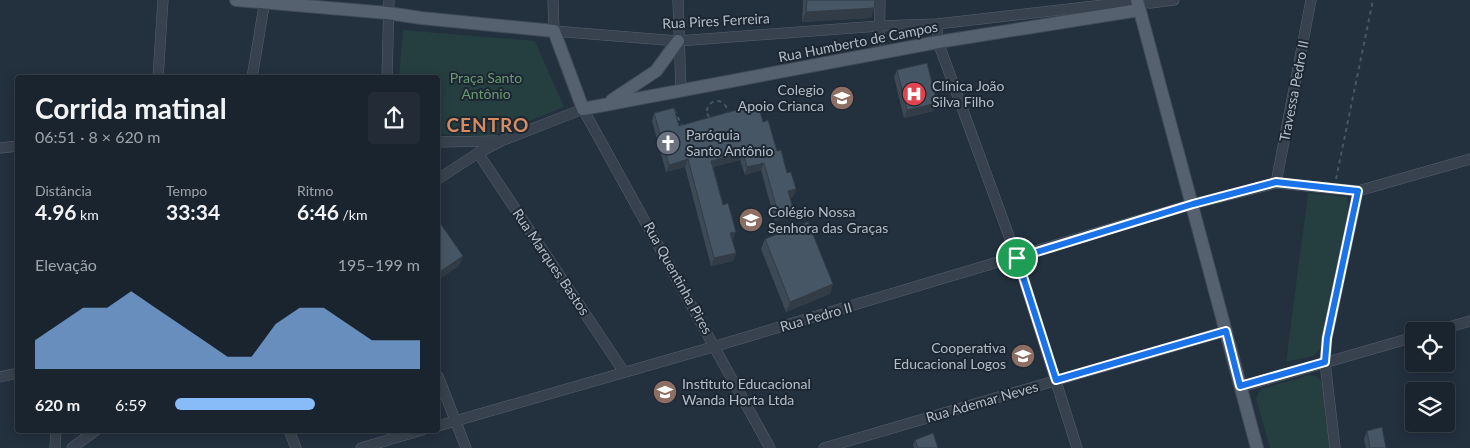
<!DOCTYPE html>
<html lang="pt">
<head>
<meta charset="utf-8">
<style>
	:root { --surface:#1a242e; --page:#232c36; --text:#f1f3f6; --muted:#9fa4aa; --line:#38414a; --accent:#88bcf9 }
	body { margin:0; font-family:Lato,sans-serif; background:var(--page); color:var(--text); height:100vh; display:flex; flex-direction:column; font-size:19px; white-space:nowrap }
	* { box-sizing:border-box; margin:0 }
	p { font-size:16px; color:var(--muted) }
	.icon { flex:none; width:28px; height:28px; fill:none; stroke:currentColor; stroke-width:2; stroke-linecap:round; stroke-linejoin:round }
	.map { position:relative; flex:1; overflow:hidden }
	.details { position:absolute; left:15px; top:75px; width:425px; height:358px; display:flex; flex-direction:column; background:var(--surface); border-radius:5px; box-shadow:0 2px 12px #0003,0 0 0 1px var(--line) }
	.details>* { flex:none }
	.tools { position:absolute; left:1405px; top:322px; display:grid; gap:10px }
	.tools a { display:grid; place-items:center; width:50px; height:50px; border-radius:5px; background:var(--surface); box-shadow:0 2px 12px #0003,0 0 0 1px var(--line); font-size:25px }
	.pin { position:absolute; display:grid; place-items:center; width:42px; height:42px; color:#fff; margin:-21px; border:2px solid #fff; border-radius:50%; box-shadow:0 1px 5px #0007 }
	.round { display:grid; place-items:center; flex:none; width:52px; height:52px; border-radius:5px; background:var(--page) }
	.summary { display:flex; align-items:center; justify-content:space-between; height:85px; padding:0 20px }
	h1 { font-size:28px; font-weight:700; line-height:38px }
	.figures { display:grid; grid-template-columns:repeat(3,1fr); gap:8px; height:85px; padding:5px 20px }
	.figures div { display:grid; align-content:center }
	.figures b { font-size:21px; font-weight:700 }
	.figures small { font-size:14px; font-weight:400 }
	.figures p { font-size:14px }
	.chart { height:140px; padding:10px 20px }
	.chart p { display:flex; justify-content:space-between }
	.chart svg { width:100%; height:90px; margin-top:5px; fill:var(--accent); opacity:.7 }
	ul { padding:0 20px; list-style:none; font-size:16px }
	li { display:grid; grid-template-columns:80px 60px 1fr; align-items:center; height:38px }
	li i { height:12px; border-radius:6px; background:var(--accent) }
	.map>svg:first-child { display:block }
</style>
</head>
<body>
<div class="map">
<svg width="1470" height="448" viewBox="0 0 1470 448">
	<rect width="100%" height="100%" fill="#23303e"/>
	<!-- green -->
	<path fill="#253e3f" d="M403,30L535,41L564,107L492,136L438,134V78H399Z
		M1308,193L1347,197L1349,210L1321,348L1313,356L1286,362Z
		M1309,375L1316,376L1323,383L1330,448H1270L1256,398L1261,389Z"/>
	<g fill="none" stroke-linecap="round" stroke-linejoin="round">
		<!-- minor casing -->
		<g stroke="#55606c" stroke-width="11">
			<path id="minor" d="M553,0L554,31L678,41L879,26L937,24L1138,1L1150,3L1174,0
				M678,0L681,91
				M937,24L938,42L1017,258L1077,448
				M879,54L880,0
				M158,78L163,0
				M252,78L265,0
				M387,78L389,0
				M438,142L497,141
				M0,148L18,146
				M478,153L624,372
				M438,179L478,153L501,141L583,109L770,448
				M1276,183L1311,0
				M1435,331L1470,321
				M438,376L466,448
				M0,377L18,373
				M1241,387L1414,337
				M438,426L716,346L1193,204L1276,183L1358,191L1470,159
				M289,430L296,448
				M55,448L56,430
				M72,448L96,430
				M361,448L422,430
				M824,448L1226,331
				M1335,448L1325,362L1327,338L1358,191"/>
		</g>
		<!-- major casing -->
		<g stroke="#404b57" stroke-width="14">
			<path id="major" d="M236,0L388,13L421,18L554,31L583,109L938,42L1139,10
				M1137,0L1257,448
				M612,100L656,71L678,41"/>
		</g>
		<!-- path -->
		<path stroke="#435b5c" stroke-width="2" stroke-dasharray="4 4" stroke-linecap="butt" d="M707 111a10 10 0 1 1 20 0a10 10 0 1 1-20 0Z
			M674,110L683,127
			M1336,179L1373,0"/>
		<!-- minor -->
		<use href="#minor" stroke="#37424e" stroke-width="10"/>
		<!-- major -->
		<use href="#major" stroke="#55616e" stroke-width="12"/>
	</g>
	<!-- wall -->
	<path fill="#3d4a56" d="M803,0H875L874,8L871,18L802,22Z
		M897,70L934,111L904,118L894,77Z
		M654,113L679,126L763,122L777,151L796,189L793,197L789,198L790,217L775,221L761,170L745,175L740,160L713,167L733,239L732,240L736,253L733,261L711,266L685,167L666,172L652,121Z
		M765,239L830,294L786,312L761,249Z
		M1367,431L1386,448H1366L1364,439Z
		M915,440L938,448H914L913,445Z"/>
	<!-- shaded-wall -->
	<path fill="#323c46" d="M874,8L871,18L802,22L806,12Z
		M937,103L934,111L904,118L907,110Z
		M743,152L740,160L708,168L711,161Z
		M688,159L685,167L666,172L669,165Z
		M764,163L761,170L745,175L747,167Z
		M796,189L793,197L785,199L788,191Z
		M793,209L790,217L775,221L778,213Z
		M736,232L733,239L728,241L730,233Z
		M736,253L733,261L711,266L714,258Z
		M463,256L459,266L438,280V273Z
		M833,284L830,294L786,312L790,302Z"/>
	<!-- building -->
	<path fill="#475664" stroke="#323c46" d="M807,0H875L874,8L806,12Z
		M927,63L937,103L907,110L897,70Z
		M758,104L763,122L768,120L777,151L781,150L787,173L791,172L796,189L788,191L793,209L778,213L764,163L747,167L743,152L711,161L723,205L728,203L736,232L730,233L736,253L714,258L688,159L669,165L654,113L674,108L679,126Z
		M438,220L463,256L438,273Z
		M808,222L833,284L790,302L765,239Z
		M1382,427L1386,448H1370L1367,431Z
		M933,433L938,448H918L915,440Z"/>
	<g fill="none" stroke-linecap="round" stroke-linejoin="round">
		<!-- route casing -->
		<g stroke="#fff" stroke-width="10">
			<path id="route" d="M1276,182L1358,191L1327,338L1325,362L1240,386L1226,331L1056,380L1017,258L1193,204Z"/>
		</g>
		<!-- route -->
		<use href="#route" stroke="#1a73e8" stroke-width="6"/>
	</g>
	<!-- icons -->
	<defs>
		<g id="hospital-disc" transform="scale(1.25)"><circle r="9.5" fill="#e0444e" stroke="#1c2732"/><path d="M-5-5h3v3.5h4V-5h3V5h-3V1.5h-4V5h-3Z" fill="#fff"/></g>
		<g id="school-disc" transform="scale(1.25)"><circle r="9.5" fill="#8d6e63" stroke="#1c2732"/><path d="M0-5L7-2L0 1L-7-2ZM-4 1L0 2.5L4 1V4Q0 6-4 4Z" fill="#fff"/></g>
		<g id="church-disc" transform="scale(1.25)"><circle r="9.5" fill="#6b7280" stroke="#1c2732"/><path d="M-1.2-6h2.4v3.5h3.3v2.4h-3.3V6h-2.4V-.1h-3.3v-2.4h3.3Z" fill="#fff"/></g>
	</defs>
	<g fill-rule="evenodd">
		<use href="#hospital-disc" x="914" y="94"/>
		<use href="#school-disc" x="842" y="98"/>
		<use href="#church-disc" x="668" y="143"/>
		<use href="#school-disc" x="751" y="220"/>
		<use href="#school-disc" x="1023" y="356"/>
		<use href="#school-disc" x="665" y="392"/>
	</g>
	<g text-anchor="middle" stroke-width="4" stroke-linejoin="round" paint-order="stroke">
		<!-- street labels -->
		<g font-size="14" fill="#b3bdc9" stroke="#1c2732">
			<text transform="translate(716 21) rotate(-3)" y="5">Rua Pires Ferreira</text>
			<text transform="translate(858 42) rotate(-11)" y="5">Rua Humberto de Campos</text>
			<text transform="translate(1294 91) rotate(-79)" y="5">Travessa Pedro II</text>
			<text transform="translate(551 262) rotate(56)" y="5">Rua Marques Bastos</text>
			<text transform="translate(678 278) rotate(61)" y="5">Rua Quentinha Pires</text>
			<text transform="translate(816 317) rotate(-16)" y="5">Rua Pedro II</text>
			<text transform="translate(982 402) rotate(-16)" y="5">Rua Ademar Neves</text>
		</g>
		<!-- park labels -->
		<g font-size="14" fill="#6a9a71" stroke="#1c2732">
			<text x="486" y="83">Praça Santo<tspan x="486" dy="16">Antônio</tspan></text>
		</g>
		<!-- poi labels -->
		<g font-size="14" fill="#b3bdc9" stroke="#1c2732" text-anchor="start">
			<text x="932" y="91">Clínica João<tspan x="932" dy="16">Silva Filho</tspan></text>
			<text x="824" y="95" text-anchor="end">Colegio<tspan x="824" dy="16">Apoio Crianca</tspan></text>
			<text x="686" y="140">Paróquia<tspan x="686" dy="16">Santo Antônio</tspan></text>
			<text x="768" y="217">Colégio Nossa<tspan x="768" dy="16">Senhora das Graças</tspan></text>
			<text x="1006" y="353" text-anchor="end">Cooperativa<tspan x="1006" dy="16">Educacional Logos</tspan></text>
			<text x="682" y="389">Instituto Educacional<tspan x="682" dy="16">Wanda Horta Ltda</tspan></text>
		</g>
		<!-- district labels -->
		<g font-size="19" font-weight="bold" letter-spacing="1" fill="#d68b61" stroke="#1c2732">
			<text x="488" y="132">CENTRO</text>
		</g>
	</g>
</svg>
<div class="tools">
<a><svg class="icon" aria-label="locate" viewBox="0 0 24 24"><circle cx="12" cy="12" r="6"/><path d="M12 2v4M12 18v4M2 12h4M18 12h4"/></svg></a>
<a><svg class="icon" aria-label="layers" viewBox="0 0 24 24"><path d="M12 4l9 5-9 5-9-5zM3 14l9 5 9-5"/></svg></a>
</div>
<div class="pin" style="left:1017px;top:258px;background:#1e9e55"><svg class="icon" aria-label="arrive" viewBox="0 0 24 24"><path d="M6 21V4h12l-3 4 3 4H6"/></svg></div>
<section class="details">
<div class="summary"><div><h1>Corrida matinal</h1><p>06:51 · 8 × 620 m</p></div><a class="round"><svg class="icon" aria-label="share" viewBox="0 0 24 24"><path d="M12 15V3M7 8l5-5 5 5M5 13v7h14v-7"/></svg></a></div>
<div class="figures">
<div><p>Distância</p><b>4.96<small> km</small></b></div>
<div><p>Tempo</p><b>33:34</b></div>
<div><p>Ritmo</p><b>6:46<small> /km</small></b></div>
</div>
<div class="chart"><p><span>Elevação</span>195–199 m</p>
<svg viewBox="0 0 160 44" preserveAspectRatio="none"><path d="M0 44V30L10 22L20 14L30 14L40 6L50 14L60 22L70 30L80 38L90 38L100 22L110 14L120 14L130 22L140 30L150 30L160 30V44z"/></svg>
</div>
<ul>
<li><b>620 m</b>6:59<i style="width:57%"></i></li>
</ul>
</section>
</div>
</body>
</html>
